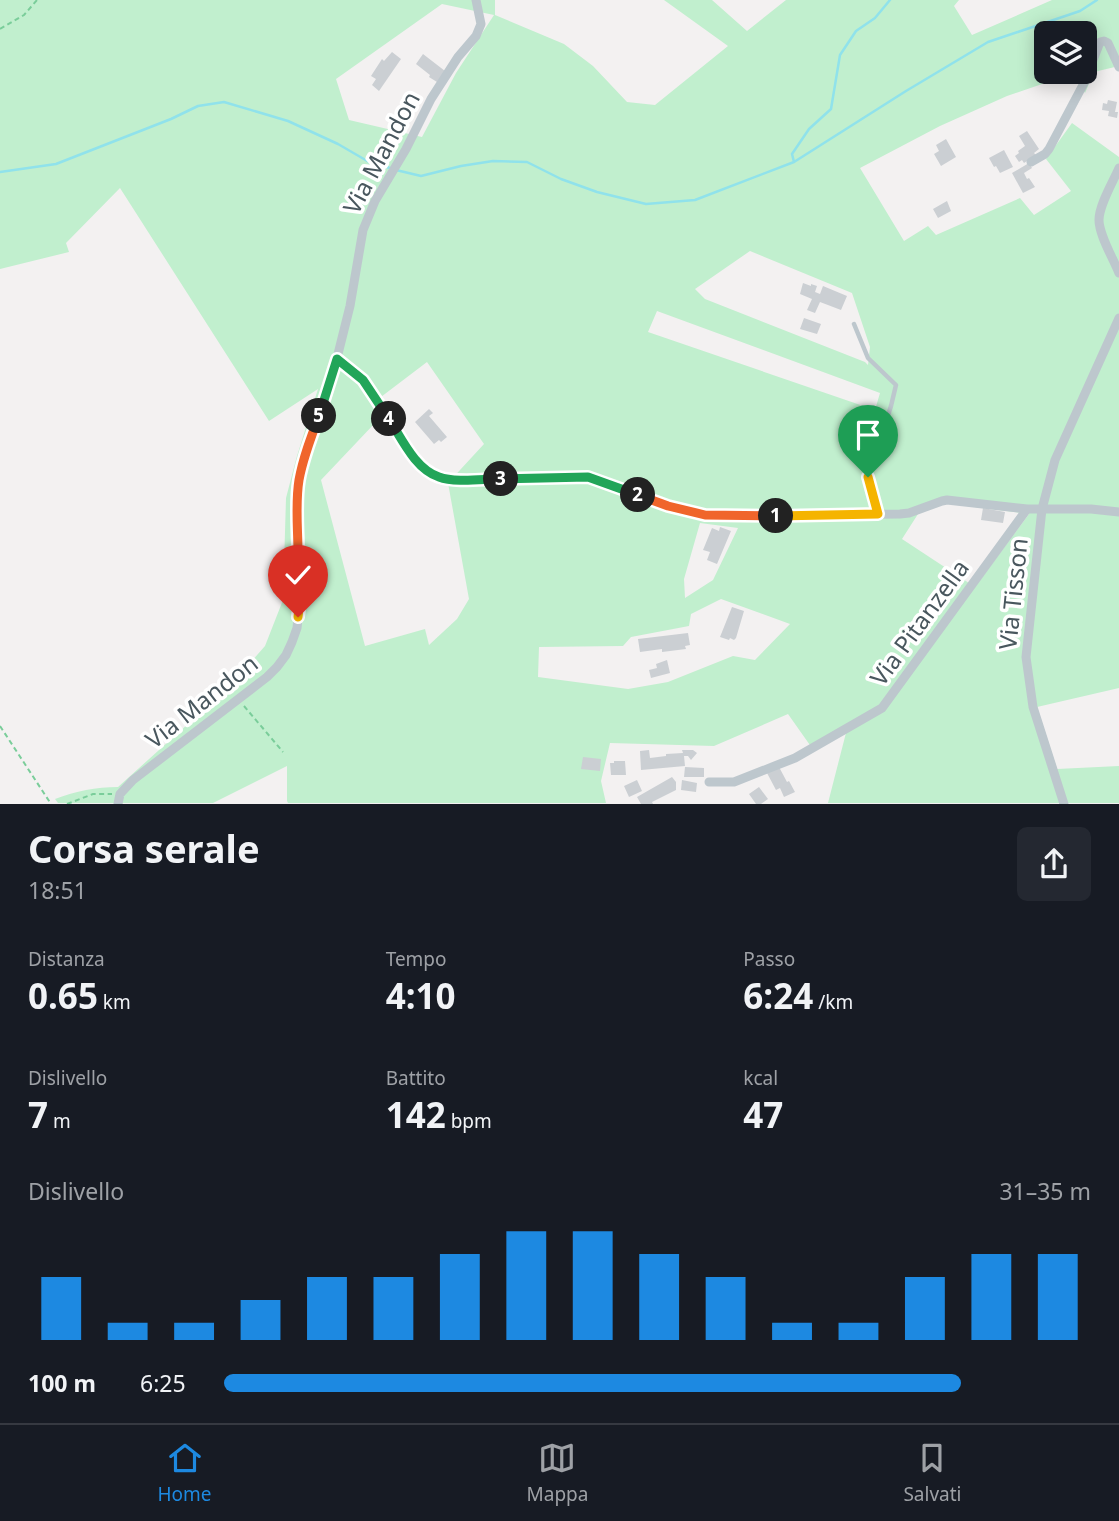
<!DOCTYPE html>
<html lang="it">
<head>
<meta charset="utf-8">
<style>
	:root { --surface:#171b24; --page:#242831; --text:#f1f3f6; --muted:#9ea1a6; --line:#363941; --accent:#1d89e1 }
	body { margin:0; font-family:"Noto Sans",sans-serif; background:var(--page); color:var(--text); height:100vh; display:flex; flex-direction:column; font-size:26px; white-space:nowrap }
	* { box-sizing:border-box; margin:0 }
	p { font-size:23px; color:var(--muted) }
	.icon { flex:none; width:38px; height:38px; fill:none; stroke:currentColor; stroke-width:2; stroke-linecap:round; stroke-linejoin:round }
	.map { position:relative; height:804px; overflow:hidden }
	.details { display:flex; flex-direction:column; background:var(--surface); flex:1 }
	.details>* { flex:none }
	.fabs { position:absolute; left:1034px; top:21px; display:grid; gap:14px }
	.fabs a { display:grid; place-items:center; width:63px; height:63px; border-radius:10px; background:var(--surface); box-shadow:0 4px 18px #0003; font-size:35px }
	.pin { position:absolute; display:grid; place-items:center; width:60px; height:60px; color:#fff; margin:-72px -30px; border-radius:50% 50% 50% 0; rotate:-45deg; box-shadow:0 0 7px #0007 }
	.pin .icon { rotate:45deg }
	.km { position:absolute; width:35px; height:35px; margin:-18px; border-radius:50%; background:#222; color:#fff; font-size:19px; line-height:35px; text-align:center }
	.round { display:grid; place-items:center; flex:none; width:74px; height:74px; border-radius:10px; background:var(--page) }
	.headline { display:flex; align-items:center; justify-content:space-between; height:119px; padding:0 28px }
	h1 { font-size:38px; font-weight:700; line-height:52px }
	.figures { display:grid; grid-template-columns:repeat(3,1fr); gap:10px; height:119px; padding:7px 28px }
	.figures div { display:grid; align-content:center }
	.figures b { font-size:35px; font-weight:700 }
	.figures small { font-size:19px; font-weight:400 }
	.figures p { font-size:19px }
	.chart { height:196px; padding:14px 28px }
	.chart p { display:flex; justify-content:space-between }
	.chart svg { width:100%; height:126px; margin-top:7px; stroke:var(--accent); stroke-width:6 }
	ul { padding:0 28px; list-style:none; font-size:23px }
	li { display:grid; grid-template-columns:112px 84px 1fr; align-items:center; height:52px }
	li i { height:18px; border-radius:9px; background:var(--accent) }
	.menu { display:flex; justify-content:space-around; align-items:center; height:98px; border-top:2px solid var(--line); background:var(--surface); font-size:19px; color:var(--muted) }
	.menu a { display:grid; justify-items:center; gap:4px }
	.menu .selected { color:var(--accent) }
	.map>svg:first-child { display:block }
</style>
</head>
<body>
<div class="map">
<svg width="1119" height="804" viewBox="0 0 1119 804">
	<rect width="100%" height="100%" fill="#f3f1f1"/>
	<!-- green -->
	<path fill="#c1efce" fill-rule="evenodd" d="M0,0H495V15L564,44L593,66L627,102L655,105L728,46L664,0H712L747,31L786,0H959L954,6L972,35L1052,0H1119V66L1094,72L1085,93L1074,73L1007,96L940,126L860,168L904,241L928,226L936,235L1020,198L1034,215L1071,191L1046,159L1072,123L1119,157V688L1037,707L1057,769L1119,766V803H828L847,729L812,748L788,714L714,746L610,743L601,781L606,803H288L287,801V766L213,803H58L55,799C76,791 96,787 118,787L229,687L265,646L283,600L286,498L297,456L318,389L269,421L120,188L66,243L69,252L0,269ZM442,4L494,15L456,73L422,137L349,120L336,79ZM1046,33H1085V72H1046ZM750,251L852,293L870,347L868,365L865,362L705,299L695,289ZM657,311L880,393L875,410L648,332ZM427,362L484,444L448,483L469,599L457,619L429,645L425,629L365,646L321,480L375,423L387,425L373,403ZM943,503L1029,514L975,587L902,539L918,514ZM700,523L738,528L713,580L685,598L684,579ZM721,599L790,624L755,660L733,656L668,682L628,689L538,677L539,647L623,646L631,637L689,626L691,614Z"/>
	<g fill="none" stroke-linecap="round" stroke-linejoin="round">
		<!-- stream -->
		<path stroke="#90e2eb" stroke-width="2.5" d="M794,162L906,91L988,42L1080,11L1097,0
			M396,170L421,176L461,166L493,161L527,162L561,179L597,192L646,204L695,200L794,162L792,154L809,129L831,109L840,55L856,31L875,18L890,0
			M0,172L56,164L171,119L198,106L224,102L288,121L338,144L369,162L390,168"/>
	</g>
	<!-- building -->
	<path fill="#cbcfd3" d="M392,52L401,59L379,91L372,85L376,79L371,76L382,59L384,61Z
		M423,54L445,71L437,82L429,77L430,75L416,64Z
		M1108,100L1117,102L1115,112H1118L1117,118L1108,116L1109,111L1102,110L1103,103L1107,104Z
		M1027,131L1039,149L1034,153L1036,155L1024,163L1022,160L1019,162L1015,156L1019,153L1018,151L1025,146L1019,136Z
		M946,139L956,157L941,166L934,154L939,151L936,145Z
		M1004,150L1013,167L1000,173L996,166L994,167L989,158Z
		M1029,163L1032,168L1024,173L1027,179L1029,178L1035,187L1023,193L1012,173Z
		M947,201L951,211L938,218L933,209Z
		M803,283L811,286V284L817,286L815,292L820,294L823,286L847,296L841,310L820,302L815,313L807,310L812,299L800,294Z
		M804,318L821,324L817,334L800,329Z
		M429,409L433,413L429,416L447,437L441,442L439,440L434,444L415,422Z
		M983,508L1005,512L1003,523L981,520Z
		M720,527L731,531L717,564L707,560L710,552L703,550L712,528L719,531Z
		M732,607L744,611L736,638L734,640L730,638L729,640L720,637Z
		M688,633L690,645L685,646L686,649L662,652V649L640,652L638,639Z
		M667,660L670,673L651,678L649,670L657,668L656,664Z
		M649,750L650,758L666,756V754L683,753L682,750H693L697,753L691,760L688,756H684L685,766L641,770L640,751Z
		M583,757L601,759L600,771L581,769Z
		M614,761H625L626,775H611L610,763H614Z
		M685,767L704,768V777H684Z
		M779,767L787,782L789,781L795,792L784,797L780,788L776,790L767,773Z
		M672,777L676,782V790L652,802L653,804H641L637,797Z
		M637,780L642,791L629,797L624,786Z
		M682,780L697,783L696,792L681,790Z
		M759,787L768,799L761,804H756L749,794Z"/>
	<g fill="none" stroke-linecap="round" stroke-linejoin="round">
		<!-- path -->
		<path stroke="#7acd9a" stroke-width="2" stroke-dasharray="5 3.5" stroke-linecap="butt" d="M0,29L24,15L37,0
			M244,706L283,752
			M0,726L51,804
			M67,804L93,794H112"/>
		<!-- lane -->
		<path stroke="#bdc7cd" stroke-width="4.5" d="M854,324L868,358L896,385L891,406L868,477L878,513"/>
		<!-- street -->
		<path stroke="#bdc7cd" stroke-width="9" d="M1031,162L1045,154L1049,149L1084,83L1100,42L1104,41L1108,43L1119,67
			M1119,168C1113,182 1099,205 1099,220C1099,235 1113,258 1119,273
			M337,358L363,380L421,465L438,477L449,480L588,477L690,512L721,516L900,514L909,513L942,501L947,500L1027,509H1091L1119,512
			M709,782H734L795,758L882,708L1027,509
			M118,804L120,794L133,780L267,677L277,667L286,655L292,642L297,628L300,600L297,501L299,481L304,458L337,358L350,306L363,230L375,201L406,149L431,99L458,57L476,36L481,24L476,0
			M1064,804L1033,707L1026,657L1042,509L1055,460L1119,318"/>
	</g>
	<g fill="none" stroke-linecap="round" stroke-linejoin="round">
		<!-- split-1 casing -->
		<g stroke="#fff" stroke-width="14">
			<path id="split-1" d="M776,516L878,514L868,477"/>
		</g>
		<!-- split-2 casing -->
		<g stroke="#fff" stroke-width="14">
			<path id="split-2" d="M638,495L668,506L705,515L776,516"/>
		</g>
		<!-- split-3 casing -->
		<g stroke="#fff" stroke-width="14">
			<path id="split-3" d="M501,479L588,477L638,495"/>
		</g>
		<!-- split-4 casing -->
		<g stroke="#fff" stroke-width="14">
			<path id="split-4" d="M389,419C402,439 415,469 439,477C455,483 483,479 501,479"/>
		</g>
		<!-- split-5 casing -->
		<g stroke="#fff" stroke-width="14">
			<path id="split-5" d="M319,416L337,359L363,380L389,419"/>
		</g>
		<!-- split-6 casing -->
		<g stroke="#fff" stroke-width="14">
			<path id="split-6" d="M298,553C298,529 295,504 299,480C303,458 311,437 319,416"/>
		</g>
		<!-- split-7 casing -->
		<g stroke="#fff" stroke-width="14">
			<path id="split-7" d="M298,617L300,600L298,553"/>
		</g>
		<!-- split-1 -->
		<use href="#split-1" stroke="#f5b400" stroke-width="9"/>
		<!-- split-2 -->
		<use href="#split-2" stroke="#f0652b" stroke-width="9"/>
		<!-- split-3 -->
		<use href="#split-3" stroke="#22a559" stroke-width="9"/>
		<!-- split-4 -->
		<use href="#split-4" stroke="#22a559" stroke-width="9"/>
		<!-- split-5 -->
		<use href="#split-5" stroke="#22a559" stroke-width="9"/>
		<!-- split-6 -->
		<use href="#split-6" stroke="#f0652b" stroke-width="9"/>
		<!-- split-7 -->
		<use href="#split-7" stroke="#f5b400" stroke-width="9"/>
	</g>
	<g text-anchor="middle" stroke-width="7" stroke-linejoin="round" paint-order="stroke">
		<!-- street labels -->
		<g font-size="24" fill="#49575e" stroke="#fff">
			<text transform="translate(382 153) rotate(-62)" y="8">Via Mandon</text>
			<text transform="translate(1014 594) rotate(-84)" y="8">Via Tisson</text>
			<text transform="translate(920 623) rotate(-54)" y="8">Via Pitanzella</text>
			<text transform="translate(202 702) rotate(-38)" y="8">Via Mandon</text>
		</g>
	</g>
</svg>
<div class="fabs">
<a><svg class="icon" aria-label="layers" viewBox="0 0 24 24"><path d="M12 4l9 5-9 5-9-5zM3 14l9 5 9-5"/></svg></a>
</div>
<div class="pin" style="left:868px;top:477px;background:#1e9e55"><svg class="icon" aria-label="arrive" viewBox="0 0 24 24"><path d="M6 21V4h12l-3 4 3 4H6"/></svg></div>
<div class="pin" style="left:298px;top:617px;background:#d93025"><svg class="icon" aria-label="check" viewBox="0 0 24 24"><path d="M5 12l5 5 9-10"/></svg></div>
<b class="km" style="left:776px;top:516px">1</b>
<b class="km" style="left:638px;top:495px">2</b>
<b class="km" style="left:501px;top:479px">3</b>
<b class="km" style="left:389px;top:419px">4</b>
<b class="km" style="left:319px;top:416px">5</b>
</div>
<section class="details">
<div class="headline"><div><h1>Corsa serale</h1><p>18:51</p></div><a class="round"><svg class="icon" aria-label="share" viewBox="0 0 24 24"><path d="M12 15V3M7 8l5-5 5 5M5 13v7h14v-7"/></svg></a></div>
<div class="figures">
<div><p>Distanza</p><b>0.65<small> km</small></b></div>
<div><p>Tempo</p><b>4:10</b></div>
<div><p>Passo</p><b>6:24<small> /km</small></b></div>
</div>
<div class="figures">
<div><p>Dislivello</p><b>7<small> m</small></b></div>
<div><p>Battito</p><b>142<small> bpm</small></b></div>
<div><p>kcal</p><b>47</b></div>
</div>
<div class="chart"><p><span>Dislivello</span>31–35 m</p>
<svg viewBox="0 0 160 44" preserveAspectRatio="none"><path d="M5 44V22M15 44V38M25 44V38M35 44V30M45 44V22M55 44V22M65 44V14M75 44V6M85 44V6M95 44V14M105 44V22M115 44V38M125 44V38M135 44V22M145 44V14M155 44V14"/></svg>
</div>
<ul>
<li><b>100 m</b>6:25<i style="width:85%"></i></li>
</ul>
</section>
<nav class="menu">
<a class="selected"><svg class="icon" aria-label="home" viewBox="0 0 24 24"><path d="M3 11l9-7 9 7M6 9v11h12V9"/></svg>Home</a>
<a><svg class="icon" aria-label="map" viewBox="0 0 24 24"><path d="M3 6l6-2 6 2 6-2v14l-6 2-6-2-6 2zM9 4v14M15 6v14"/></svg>Mappa</a>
<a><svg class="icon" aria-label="saved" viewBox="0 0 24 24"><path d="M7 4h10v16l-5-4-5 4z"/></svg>Salvati</a>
</nav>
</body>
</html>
